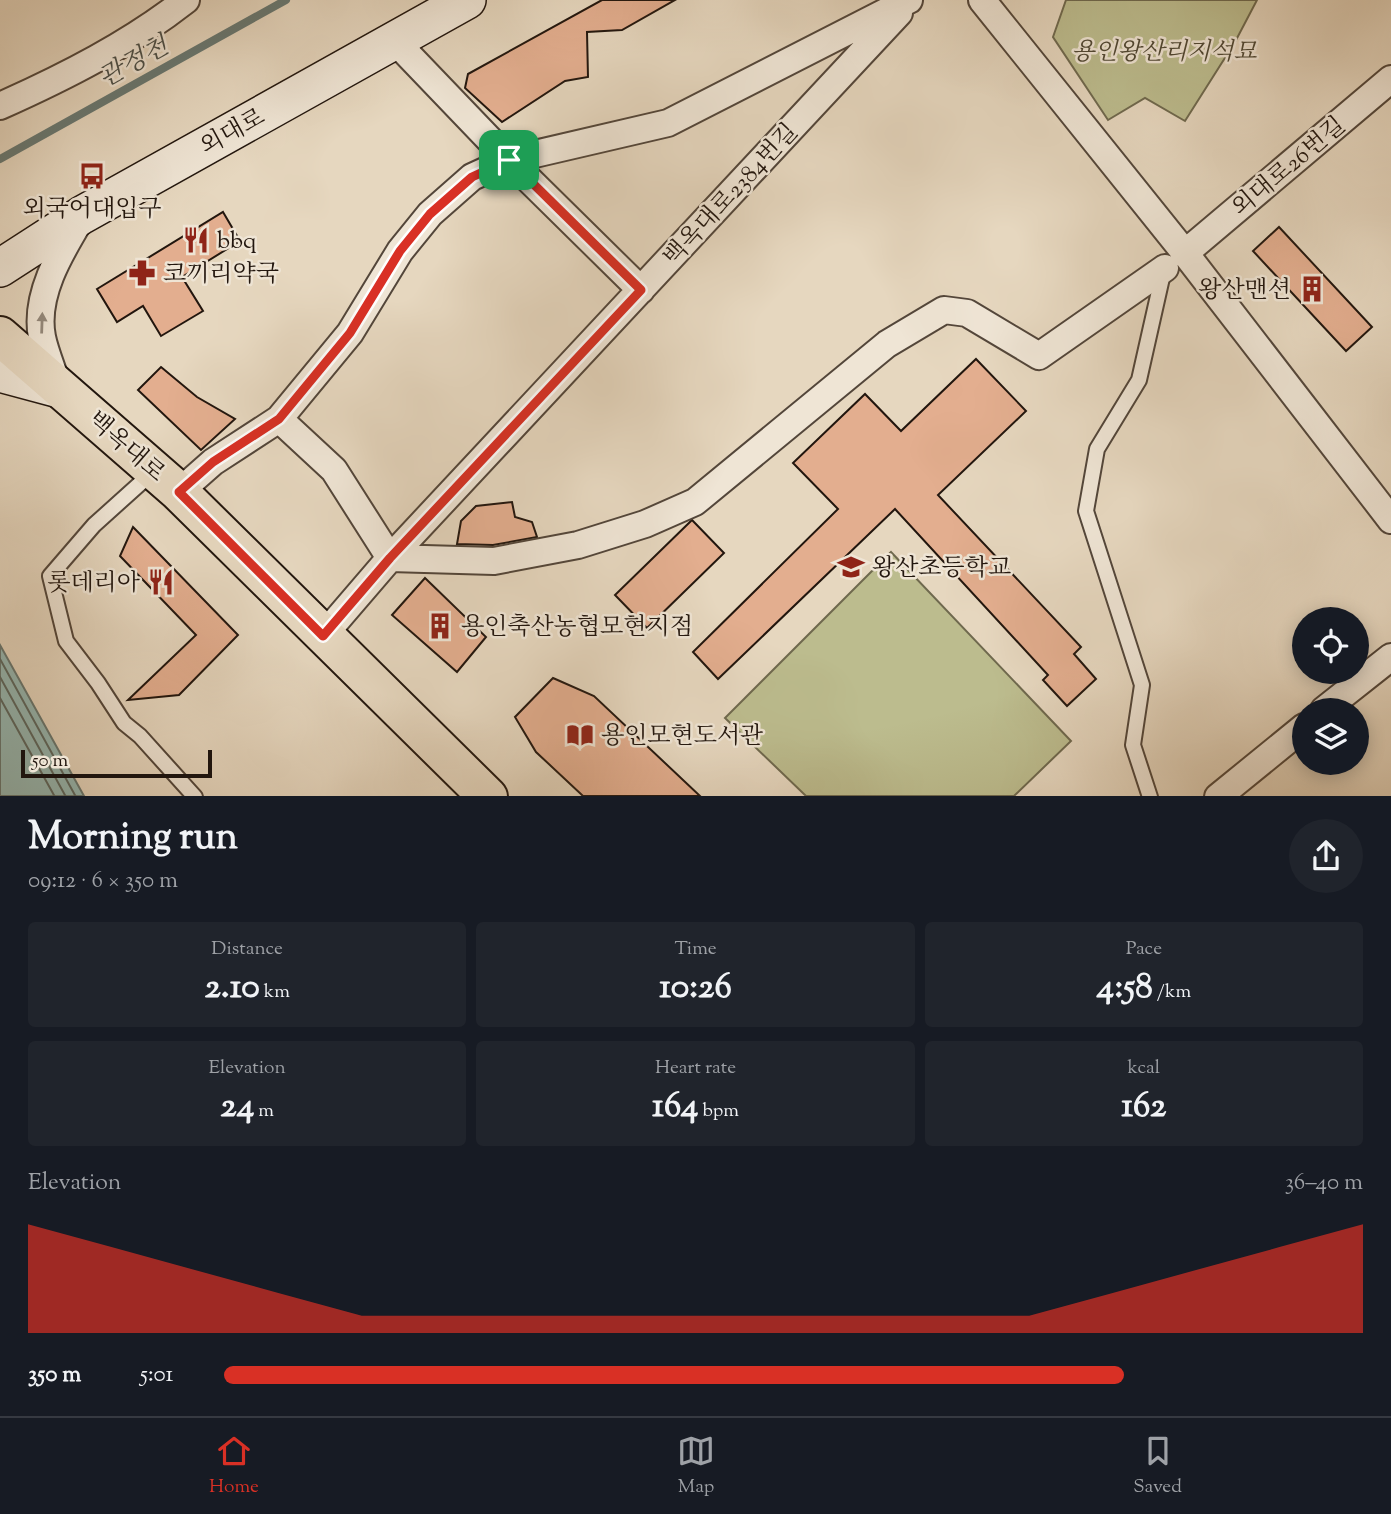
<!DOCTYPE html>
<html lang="en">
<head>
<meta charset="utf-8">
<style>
	:root { --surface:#171b24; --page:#20242c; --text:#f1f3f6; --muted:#9ea1a6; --line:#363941; --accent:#d93025 }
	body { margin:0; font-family:"Sorts Mill Goudy","Noto Serif KR",serif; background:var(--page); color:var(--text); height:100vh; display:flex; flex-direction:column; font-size:26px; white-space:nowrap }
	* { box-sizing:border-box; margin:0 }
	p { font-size:23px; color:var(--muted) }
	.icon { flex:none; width:38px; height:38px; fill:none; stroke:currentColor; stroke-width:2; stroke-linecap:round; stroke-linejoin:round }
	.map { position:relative; height:796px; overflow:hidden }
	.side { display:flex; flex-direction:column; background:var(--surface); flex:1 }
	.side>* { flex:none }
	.tools { position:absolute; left:1292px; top:607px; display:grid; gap:14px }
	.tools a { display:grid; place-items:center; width:77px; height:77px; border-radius:50%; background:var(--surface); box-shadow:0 4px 18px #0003; font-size:35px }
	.scale { position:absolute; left:21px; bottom:18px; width:191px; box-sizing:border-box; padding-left:7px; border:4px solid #22160e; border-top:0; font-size:19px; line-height:24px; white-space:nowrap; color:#22160e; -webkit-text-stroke:5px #efe5d5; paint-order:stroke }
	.pin { position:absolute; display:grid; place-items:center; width:60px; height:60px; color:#fff; margin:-30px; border-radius:14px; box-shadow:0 4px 10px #0006 }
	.round { display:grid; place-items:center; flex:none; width:74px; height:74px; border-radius:37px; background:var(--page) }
	.overview { display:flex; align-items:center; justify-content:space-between; height:119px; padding:0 28px }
	h1 { font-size:38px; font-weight:800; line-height:52px }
	.figures { display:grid; grid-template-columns:repeat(3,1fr); gap:10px; height:119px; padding:7px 28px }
	.figures div { display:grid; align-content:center; border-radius:7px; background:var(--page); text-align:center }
	.figures b { font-size:35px; font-weight:800 }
	.figures small { font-size:19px; font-weight:400 }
	.figures p { font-size:19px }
	.chart { height:196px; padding:14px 28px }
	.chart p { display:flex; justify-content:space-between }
	.chart svg { width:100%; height:126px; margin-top:7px; fill:var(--accent); opacity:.7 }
	ul { padding:0 28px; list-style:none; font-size:23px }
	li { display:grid; grid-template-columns:112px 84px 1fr; align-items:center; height:52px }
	li i { height:18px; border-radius:9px; background:var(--accent) }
	.tab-bar { display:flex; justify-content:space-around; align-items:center; height:98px; border-top:2px solid var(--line); background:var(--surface); font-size:19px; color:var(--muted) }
	.tab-bar a { display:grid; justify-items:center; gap:4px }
	.tab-bar .on { color:var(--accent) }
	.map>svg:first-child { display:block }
</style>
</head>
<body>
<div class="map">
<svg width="1391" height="797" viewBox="0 0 1391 797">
	<rect width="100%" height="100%" fill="#e6d7bf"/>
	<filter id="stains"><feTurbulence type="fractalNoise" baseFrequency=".00286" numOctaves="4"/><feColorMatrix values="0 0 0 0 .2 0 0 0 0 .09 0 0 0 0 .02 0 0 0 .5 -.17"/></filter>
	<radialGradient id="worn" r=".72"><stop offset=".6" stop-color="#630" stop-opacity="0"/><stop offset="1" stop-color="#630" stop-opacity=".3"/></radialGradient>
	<!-- green -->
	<path fill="#bcbc8e" stroke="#6f694e" stroke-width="2" d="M1066,0H1257L1235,42L1185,121L1145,98L1108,120L1053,37Z
		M891,552L1071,741L1014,796H806L725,718Z"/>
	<!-- water -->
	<path fill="#96b9b4" stroke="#687872" stroke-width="2" d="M0,645L84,796H0Z"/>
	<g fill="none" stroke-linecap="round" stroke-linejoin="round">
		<!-- shore -->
		<path stroke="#5c6861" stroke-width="2" d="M0,659L76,797
			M0,677L66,797
			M0,698L55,797"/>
		<!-- stream -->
		<path stroke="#687872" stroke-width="8" d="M0,159L286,0"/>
	</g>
	<!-- building -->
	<path fill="#e3ae8f" stroke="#22160e" stroke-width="2" d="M602,0H675L622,30L587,32L588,77L565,81L502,122L465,88L468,74Z
		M223,212L240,241L182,277L203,311L161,336L143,306L117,322L97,289Z
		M1279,227L1372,327L1346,351L1253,251Z
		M976,359L1026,411L938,495L1081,647L1074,654L1096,679L1067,706L1043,680L1048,675L895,509L718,679L693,652L838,509L793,463L865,394L901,431Z
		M161,367L197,397L235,419L201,450L138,390Z
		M512,502L515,517L532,522L537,537L493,545L457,544L461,521L476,506Z
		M692,520L724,553L647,628L615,595Z
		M133,527L238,635L179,695L128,700L196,635L120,556Z
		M425,578L486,637L457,672L392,615Z
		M553,678L594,696L700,796H583L536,752L515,717Z"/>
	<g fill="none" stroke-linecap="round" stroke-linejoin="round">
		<!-- lane casing -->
		<g stroke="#53463a" stroke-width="18">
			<path id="lane" d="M154,471L94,525L50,576L66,641L98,683L124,723L140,736L195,797
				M1150,797L1133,745L1142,685L1086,511L1097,449L1139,380L1164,269"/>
		</g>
		<!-- street casing -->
		<g stroke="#53463a" stroke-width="30">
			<path id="street" d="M982,0L1185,253L1391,520
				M394,40L509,160L641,290
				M0,106C65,77 130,44 186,0
				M1185,253L1391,79
				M57,384C52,368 45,352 42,337C34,296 60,253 80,220
				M279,419L334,470L390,558L494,561L578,545L645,524L695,502L887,344L944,310L967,313L1039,356L1165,268
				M179,492L213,462L279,419L350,333L400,251L430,214L472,177L509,160L668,123L909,0
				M323,636L390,558L899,13
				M1324,710L1391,657
				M1218,797L1304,727"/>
		</g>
		<!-- secondary casing -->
		<g stroke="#22160e" stroke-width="40">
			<path id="secondary" d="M0,268L82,215L467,0
				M0,373L59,389"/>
		</g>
		<!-- primary casing -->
		<g stroke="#22160e" stroke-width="42">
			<path id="primary" d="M0,336L179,492L488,797"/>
		</g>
		<!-- lane -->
		<use href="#lane" stroke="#efe5d5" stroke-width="14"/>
		<!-- street -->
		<use href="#street" stroke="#efe5d5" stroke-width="26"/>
		<!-- secondary -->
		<use href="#secondary" stroke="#efe5d5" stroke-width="37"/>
		<!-- primary -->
		<use href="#primary" stroke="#e6d7bf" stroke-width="38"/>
	</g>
	<!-- one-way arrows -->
	<defs><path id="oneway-solid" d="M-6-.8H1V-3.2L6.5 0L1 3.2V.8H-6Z" transform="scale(1.75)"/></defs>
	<use fill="#93887b" href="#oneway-solid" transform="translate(42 323) rotate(-88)"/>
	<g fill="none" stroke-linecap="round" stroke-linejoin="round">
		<!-- route casing -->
		<g stroke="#fff" stroke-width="14">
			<path id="route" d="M509,160L641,290L390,558L323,636L179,492L213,462L279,419L350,333L400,251L430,214L472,177Z"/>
		</g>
		<!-- route -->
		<use href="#route" stroke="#d93025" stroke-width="9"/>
	</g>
	<!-- icons -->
	<defs>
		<g id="bus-bare" transform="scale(2.1)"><path d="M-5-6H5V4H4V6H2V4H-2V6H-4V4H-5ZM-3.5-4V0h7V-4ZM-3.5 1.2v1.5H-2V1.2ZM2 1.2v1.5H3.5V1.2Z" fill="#8f2418" stroke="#efe5d5" stroke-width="2.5" paint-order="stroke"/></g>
		<g id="restaurant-bare" transform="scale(2.1)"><path d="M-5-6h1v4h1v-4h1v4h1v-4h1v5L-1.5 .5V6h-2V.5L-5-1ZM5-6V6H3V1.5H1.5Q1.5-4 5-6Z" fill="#8f2418" stroke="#efe5d5" stroke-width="2.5" paint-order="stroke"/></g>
		<g id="pharmacy-bare" transform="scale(2.1)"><path d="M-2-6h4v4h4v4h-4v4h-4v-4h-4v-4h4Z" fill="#8f2418" stroke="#efe5d5" stroke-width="2.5" paint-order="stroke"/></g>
		<g id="building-bare" transform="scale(2.1)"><path d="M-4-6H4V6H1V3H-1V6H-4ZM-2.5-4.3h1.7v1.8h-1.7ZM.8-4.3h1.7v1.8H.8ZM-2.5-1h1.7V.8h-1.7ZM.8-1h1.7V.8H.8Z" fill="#8f2418" stroke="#efe5d5" stroke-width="2.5" paint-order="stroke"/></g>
		<g id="school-bare" transform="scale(2.1)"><path d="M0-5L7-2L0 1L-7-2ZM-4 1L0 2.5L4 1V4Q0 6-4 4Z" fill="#8f2418" stroke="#efe5d5" stroke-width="2.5" paint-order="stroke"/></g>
		<g id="library-bare" transform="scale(2.1)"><path d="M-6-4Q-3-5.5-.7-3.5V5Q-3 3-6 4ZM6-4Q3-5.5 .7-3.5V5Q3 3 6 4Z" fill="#8f2418" stroke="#efe5d5" stroke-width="2.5" paint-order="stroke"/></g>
	</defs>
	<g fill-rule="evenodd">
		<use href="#bus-bare" x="92" y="176"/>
		<use href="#restaurant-bare" x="196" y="240"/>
		<use href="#pharmacy-bare" x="142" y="273"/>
		<use href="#building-bare" x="1312" y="289"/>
		<use href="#school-bare" x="851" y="567"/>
		<use href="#restaurant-bare" x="161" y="582"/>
		<use href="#building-bare" x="440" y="626"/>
		<use href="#library-bare" x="580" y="735"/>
	</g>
	<g text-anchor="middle" stroke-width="5" stroke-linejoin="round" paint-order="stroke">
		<!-- park labels -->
		<g font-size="24" font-style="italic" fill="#504834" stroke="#efe5d5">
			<text x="1164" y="59">용인왕산리지석묘</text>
		</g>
		<!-- street labels -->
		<g font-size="24" fill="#22160e" stroke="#efe5d5">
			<text transform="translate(232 131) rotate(-29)" y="8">외대로</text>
			<text transform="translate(1288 166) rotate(-40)" y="8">외대로26번길</text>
			<text transform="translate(730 194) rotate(-47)" y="8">백옥대로2384번길</text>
			<text transform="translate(127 446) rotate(41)" y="8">백옥대로</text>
		</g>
		<!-- poi labels -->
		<g font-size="24" fill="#22160e" stroke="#efe5d5" text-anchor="start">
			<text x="92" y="216" text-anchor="middle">외국어대입구</text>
			<text x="217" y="248">bbq</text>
			<text x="163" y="281">코끼리약국</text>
			<text x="1291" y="297" text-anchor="end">왕산맨션</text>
			<text x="872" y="575">왕산초등학교</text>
			<text x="140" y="590" text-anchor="end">롯데리아</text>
			<text x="461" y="634">용인축산농협모현지점</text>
			<text x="601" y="743">용인모현도서관</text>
		</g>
		<!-- water labels -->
		<g font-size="26" font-style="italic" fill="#4b4f48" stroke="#efe5d5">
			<text transform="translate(133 61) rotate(-29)" y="9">관정천</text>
		</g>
	</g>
	<rect width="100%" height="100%" filter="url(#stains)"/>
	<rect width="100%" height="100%" fill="url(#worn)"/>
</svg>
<div class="tools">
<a><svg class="icon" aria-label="locate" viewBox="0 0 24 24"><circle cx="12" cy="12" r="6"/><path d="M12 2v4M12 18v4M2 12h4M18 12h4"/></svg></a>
<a><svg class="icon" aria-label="layers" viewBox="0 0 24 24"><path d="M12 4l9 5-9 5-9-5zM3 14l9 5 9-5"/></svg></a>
</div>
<div class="scale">50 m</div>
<div class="pin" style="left:509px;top:160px;background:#1e9e55"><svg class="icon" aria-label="arrive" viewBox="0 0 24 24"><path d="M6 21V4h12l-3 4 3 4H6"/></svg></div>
</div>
<section class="side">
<div class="overview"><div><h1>Morning run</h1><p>09:12 · 6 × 350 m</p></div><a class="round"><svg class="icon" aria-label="share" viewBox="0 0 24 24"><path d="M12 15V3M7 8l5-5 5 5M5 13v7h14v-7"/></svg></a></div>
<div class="figures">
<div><p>Distance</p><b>2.10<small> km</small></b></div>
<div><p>Time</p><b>10:26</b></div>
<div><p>Pace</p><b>4:58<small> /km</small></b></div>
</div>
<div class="figures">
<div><p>Elevation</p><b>24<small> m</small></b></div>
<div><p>Heart rate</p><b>164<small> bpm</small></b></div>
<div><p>kcal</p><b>162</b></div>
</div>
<div class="chart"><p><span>Elevation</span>36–40 m</p>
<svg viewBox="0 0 160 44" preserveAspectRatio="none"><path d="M0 44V6L10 14L20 22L30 30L40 38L50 38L60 38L70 38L80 38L90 38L100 38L110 38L120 38L130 30L140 22L150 14L160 6V44z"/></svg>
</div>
<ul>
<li><b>350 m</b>5:01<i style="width:79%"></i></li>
</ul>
</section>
<nav class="tab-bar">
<a class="on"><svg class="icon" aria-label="home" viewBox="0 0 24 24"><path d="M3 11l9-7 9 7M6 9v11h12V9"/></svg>Home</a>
<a><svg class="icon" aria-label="map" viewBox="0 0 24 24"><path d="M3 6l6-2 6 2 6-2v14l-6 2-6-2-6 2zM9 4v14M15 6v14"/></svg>Map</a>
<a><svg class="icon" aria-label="saved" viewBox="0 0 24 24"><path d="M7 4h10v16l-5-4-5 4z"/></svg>Saved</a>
</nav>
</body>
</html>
